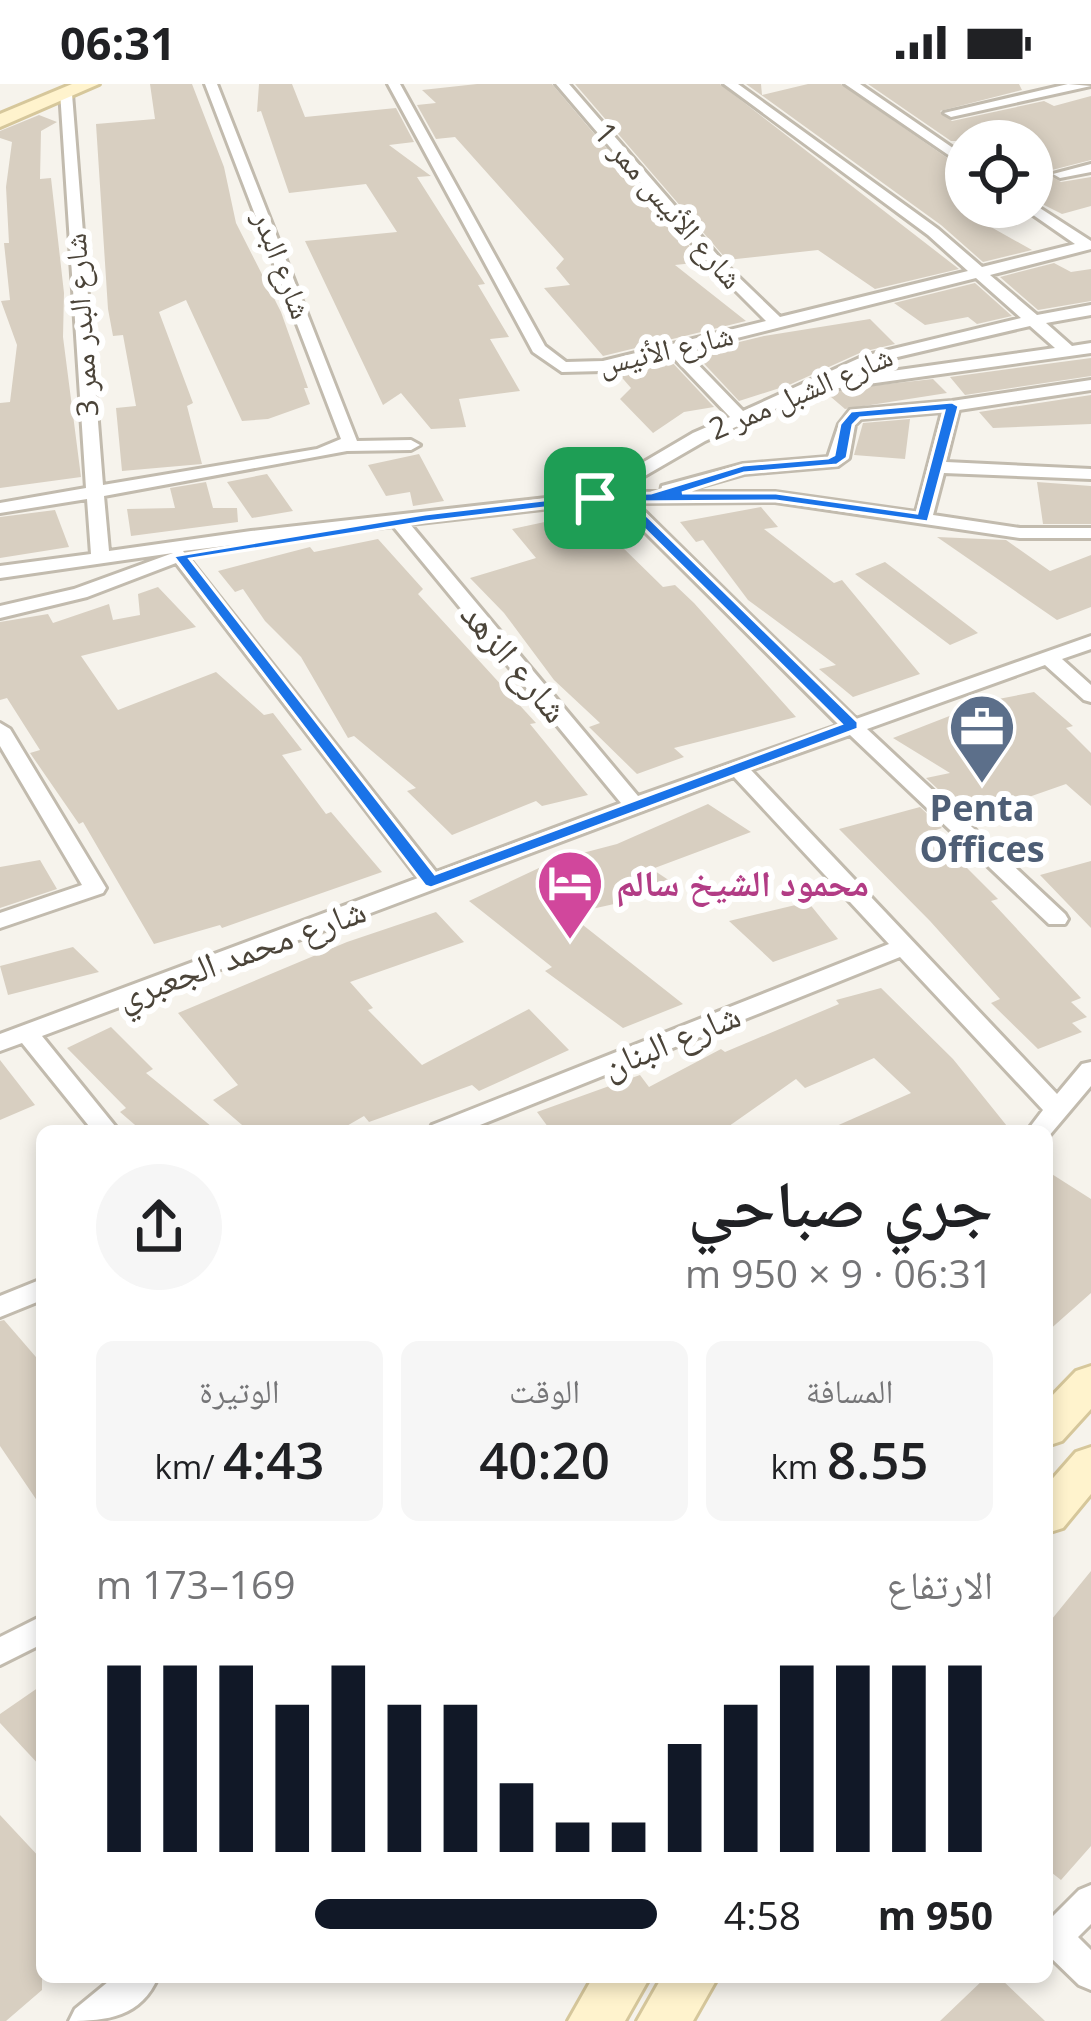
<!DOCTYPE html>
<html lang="ar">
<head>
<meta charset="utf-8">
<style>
	:root { --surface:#fff; --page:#f6f6f6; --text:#202124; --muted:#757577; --accent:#111827 }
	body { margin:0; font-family:"Open Sans","Noto Naskh Arabic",sans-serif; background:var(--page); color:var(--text); direction:rtl; height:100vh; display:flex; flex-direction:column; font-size:45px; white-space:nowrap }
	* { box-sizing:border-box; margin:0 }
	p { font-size:39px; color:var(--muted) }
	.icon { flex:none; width:66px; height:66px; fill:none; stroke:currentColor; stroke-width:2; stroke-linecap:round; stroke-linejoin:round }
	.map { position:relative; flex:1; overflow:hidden; direction:ltr }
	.side { position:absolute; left:36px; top:1041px; width:1017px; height:858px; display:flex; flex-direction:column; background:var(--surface); border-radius:18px; box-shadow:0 6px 18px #0003; direction:rtl }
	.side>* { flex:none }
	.controls { position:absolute; left:945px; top:36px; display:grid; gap:24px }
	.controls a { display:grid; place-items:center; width:108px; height:108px; border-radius:50%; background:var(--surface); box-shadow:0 6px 18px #0003; font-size:60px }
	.pin { position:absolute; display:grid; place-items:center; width:102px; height:102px; color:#fff; margin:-51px; border-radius:24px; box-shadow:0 6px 18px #0006 }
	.round { display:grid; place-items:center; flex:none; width:126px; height:126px; border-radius:63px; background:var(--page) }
	.head { display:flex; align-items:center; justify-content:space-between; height:204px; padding:0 60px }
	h1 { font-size:66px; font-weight:600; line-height:90px }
	.stats { display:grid; grid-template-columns:repeat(3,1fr); gap:18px; height:204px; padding:12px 60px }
	.stats div { display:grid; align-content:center; border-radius:18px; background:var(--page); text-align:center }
	.stats b { font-size:51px; font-weight:600 }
	.stats small { font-size:33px; font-weight:400 }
	.stats p { font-size:33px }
	.chart { height:336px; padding:24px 60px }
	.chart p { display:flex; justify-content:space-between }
	.chart svg { width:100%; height:216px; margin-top:12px; stroke:var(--accent); stroke-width:6 }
	ul { padding:0 60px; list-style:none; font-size:39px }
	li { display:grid; grid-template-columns:192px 144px 1fr; align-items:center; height:90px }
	li i { height:30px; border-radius:15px; background:var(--accent) }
	.status { display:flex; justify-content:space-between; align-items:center; height:84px; padding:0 60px; background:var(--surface); direction:ltr }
	.status svg { height:33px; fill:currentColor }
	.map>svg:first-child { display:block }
</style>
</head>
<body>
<div class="status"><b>06:31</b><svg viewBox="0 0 49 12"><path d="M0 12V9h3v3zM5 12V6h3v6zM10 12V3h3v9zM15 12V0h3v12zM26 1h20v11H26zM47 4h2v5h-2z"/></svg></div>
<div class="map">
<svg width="1091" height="1937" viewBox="0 0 1091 1937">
	<rect width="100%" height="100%" fill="#f6f3ec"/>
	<!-- building -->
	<path fill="#d8cfc1" d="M150,0H192L224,83L236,139L281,228L308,304H304L310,320L268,335L242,337L186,216L159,228L193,319L187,322L202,380L122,387L116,324L136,322L123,251L113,252L108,225L96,40L155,35Z
		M259,0H292L305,33L396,24L414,58L389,61L431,92L417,93L485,200L478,201L509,253L490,255L520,307L459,315L466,343L431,345L401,309L383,321L305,157L397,148L366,100L289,109L261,27L257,28Z
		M477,0H552L703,178L675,181L746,237L603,272L544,204L570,201L556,184L564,175L455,53L436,55L417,21L436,19L422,6Z
		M575,0H720L959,185L875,205L818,166L727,176Z
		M746,0H761L762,11L808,0H841L966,87V129L1032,166L983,178L941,141Z
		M868,0H1019L1022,6L940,27L952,37L1044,17L1054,22L1091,12V76L1052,86L1049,91L1061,98L1091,93V122L1062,130L1032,115V57H951Z
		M39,31L57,38L41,47L40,95L51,94L64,209L63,253L81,393L0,404V319L10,318L17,261L1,217L10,216L4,159H9L6,103L12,58L0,54V47Z
		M1054,179L1071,188L1091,185V217L1038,226L1000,193Z
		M975,199L1012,232L977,240L968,233L925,241L894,219Z
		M870,235L895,260L862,268L789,301L739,317L694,269L764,252Z
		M1091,274V292L965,311L950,293Z
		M669,275L714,323L684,328L653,349L620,315L631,304L617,288Z
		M933,295L947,309L845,325L824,307Z
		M1091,311V340L993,344L979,328Z
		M910,335L905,375L854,371L863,339Z
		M419,370L444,417L413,422L410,408L386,412L368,381Z
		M267,390L293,427L252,434L227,398Z
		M206,398L213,424H237L238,438L131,452L127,425L175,424L170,404Z
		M1037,398L1091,402V440H1043Z
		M761,423L778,443L764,445L834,499L842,496L920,590L853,613L819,585L836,581L748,516L703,456L696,458L680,438Z
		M55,426L69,463L0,474V433Z
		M596,427L619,454L614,455L663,503L675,501L694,519L796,633L674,664L684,673L637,690L589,643L600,639L554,596L504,529L470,494L536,474L512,445Z
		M937,453L1006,456L1050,487L1091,471V523L1057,536Z
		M378,455L423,505L418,510L536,639L530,640L588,711L542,722L536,717L452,751L407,707L416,704L354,652L348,654L301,573L265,537L243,505L235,508L218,487L310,463L314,468Z
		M885,478L978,549L950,561L855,490Z
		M158,503L196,543L81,572L118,626L216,588L264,631L273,629L302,666L282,671L326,730L331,728L382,788L222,844L220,841L154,860L83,738L79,740L30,669L40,666L7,614L0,616V538L48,530L53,539L109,520L113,536L140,531L138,510Z
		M1034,608L1073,642L1066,644L1091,669V722L1066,700L969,734L926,694L950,689L893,654L988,617Z
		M708,720L751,748L652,785L682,805L569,830L683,920L623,944L545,887L552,883L469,817L556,776L617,760Z
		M920,723L942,744L933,747L941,758L998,815L991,817L1081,914L1071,918L1087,933L1072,939L1082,948L1038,965L991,919L1000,915L930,837L839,745Z
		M40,776L57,805L0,824V783Z
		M1091,777V844L1040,791Z
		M808,818L838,855L773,878L729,837Z
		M436,828L464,858L350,898L373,924L368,926L422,981L529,925L569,966L479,1007L472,1001L369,1038L364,1032L338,1047H249L213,1016L238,1001L178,929L347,858Z
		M73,863L99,888L8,911L0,882Z
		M881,904L953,975L1011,1047H825L911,1009L874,974L805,1004L796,995L722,1047H551L537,1028L640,991L649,1003L721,965L725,968L839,920L836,916Z
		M111,943L153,985L146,989L217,1047H142L120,1028L126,1024L67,964Z
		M0,976L35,1021L0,1036Z
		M1047,1087L1091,1115V1209L1047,1248Z
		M4,1236L42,1280V1424L0,1362V1237Z
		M1091,1487V1762L1061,1796L1047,1785V1541Z
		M42,1601V1684L0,1639V1630Z
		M0,1731L42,1776V1906L6,1937H0Z
		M986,1893H999L1045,1937H940Z"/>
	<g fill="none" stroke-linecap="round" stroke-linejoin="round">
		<!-- street casing -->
		<g stroke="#c2bbae" stroke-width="6">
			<path id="street" d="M205,0H217L357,357L411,356L420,361L411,366L347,367L104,412L109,467L251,447L591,409L693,349L730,333L670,270L603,287L562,288L533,268L388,0H400L545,262L566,278L603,277L766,237L716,187L556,0H569L726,181L780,233L968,187L928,151L724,0H738L938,145L982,183L1075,160L1026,126L1024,123H1032V119L1091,157V165L990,191L1037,231L1091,221V231L1046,239L1072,262L1091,259V269L832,305L825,302L705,357L617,408H661L662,402L743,380L828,373L839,340L850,326L952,317L1091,296V306L959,326L946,378L1091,385V395L944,389L933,431L1020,444H1091V454H1020L775,418L636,419L856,635L1091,552V565L1062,575L1091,601V618L1084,616L1045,581L867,645L1065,830L1068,835L1065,840H1049L850,651L751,686L1057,1010L1082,980L1091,978V1002L1048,1053L1047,1047H1027L1043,1026L900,873L465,1047H429L432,1041L889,860L734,693L42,952L119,1047H93L22,959L0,967V950L418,794L176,479L87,513L0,534V522L74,505L173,469L0,494V482L91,470L87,415L0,429V419L86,404L60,7L72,10L103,401L317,365L341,355ZM976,194L1021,234L864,272L743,327L685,267ZM1030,242L1055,264L842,294L876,278ZM942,328L916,428L775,408H680L744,390L838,382L849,374L855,341L861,335ZM595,419H616L839,641L638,712L410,440ZM393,442L621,719L436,788L183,467Z
				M845,0H860L966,73V83Z
				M1068,0L1091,2L951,33L944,29Z
				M1091,80V88L1060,94L1053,90Z
				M0,639L10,645L106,804L103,809L0,844V829L82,801L0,662Z
				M42,1195V1216L0,1233V1212Z
				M42,1532V1560L0,1581V1553Z
				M1091,1801V1840L1078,1853L1091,1866V1906L1079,1901L1047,1870V1831L1052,1833L1079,1806Z
				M114,1893H158C141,1933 107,1937 69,1937L75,1925Z"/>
		</g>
		<!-- secondary casing -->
		<g stroke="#d6c79b" stroke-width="6">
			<path id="secondary" d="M72,0H99L0,43V30Z
				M1091,1282V1325L1062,1357L1047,1362V1317L1076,1287Z
				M1091,1363V1410L1063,1444L1047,1449V1401L1076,1368Z
				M593,1893H650L625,1937H568Z
				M662,1893H718L693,1937H637Z"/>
		</g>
		<!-- street -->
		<use href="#street" fill="#fff" fill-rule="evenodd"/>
		<!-- secondary -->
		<use href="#secondary" fill="#fff3cd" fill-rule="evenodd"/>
	</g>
	<!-- route -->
	<path fill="#1a73e8" stroke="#fff" stroke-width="3" fill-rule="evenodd" d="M952,318L959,322L928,438L776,417L633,418L858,638V645L431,804L425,802L173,472L425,430L595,410L651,409L743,381L828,374L834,371L840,340L851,327ZM944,327L917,429L776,409H682L744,389L837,381L847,374L853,341L860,334ZM595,418H617L841,640L435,790L190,475L425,438Z"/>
	<!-- icons -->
	<defs>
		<g id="office-pin" transform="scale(3.45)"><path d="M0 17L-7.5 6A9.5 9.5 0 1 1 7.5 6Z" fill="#5c6f8a" stroke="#fff"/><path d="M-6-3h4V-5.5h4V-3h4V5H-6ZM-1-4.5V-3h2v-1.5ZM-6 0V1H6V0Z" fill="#fff"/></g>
		<g id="hotel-pin" transform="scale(3.45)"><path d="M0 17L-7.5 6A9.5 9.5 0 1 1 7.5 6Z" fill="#d1479c" stroke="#fff"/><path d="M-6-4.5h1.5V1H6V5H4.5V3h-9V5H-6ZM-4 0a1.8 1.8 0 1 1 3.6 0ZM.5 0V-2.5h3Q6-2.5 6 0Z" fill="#fff"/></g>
	</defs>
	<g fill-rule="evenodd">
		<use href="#office-pin" x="982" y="643"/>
		<use href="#hotel-pin" x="570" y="799"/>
	</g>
	<g text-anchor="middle" stroke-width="12" stroke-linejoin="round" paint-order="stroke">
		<!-- far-street labels -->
		<g font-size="30" fill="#4b4439" stroke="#fff">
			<text transform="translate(668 122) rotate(49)" y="10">شارع الأنيس ممر 1</text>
			<text transform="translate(282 181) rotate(69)" y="10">شارع البدر</text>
			<text transform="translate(82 241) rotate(-94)" y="10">شارع البدر ممر 3</text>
			<text transform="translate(666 266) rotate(-13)" y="10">شارع الأنيس</text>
			<text transform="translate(801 309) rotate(-23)" y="10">شارع الشبل ممر 2</text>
		</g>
		<!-- street labels -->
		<g font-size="36" fill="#4b4439" stroke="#fff">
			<text transform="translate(515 578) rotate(50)" y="13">شارع الزهد</text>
			<text transform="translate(241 869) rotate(-20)" y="13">شارع محمد الجعبري</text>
			<text transform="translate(671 956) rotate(-22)" y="13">شارع البنان</text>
		</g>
		<!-- service labels -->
		<g font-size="36" font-weight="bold" fill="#4e5e75" stroke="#fff">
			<text x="982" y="737">Penta<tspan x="982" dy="41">Offices</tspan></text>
		</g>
		<!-- hotel labels -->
		<g font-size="36" font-weight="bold" fill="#b23c85" stroke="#fff" text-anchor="start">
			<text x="616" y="812">محمود الشيخ سالم</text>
		</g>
	</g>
</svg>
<div class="controls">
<a><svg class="icon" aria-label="locate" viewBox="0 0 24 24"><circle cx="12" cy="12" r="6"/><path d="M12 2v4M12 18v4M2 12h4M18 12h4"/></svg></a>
</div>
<div class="pin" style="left:595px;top:414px;background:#1e9e55"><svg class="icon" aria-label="arrive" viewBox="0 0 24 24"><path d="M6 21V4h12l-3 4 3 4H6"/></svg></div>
<section class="side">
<div class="head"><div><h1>جري صباحي</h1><p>06:31 · 9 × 950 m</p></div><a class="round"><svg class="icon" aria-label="share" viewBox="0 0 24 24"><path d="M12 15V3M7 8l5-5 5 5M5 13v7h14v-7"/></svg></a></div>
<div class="stats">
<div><p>المسافة</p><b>8.55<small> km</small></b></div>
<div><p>الوقت</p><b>40:20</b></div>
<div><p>الوتيرة</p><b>4:43<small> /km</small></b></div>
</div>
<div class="chart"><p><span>الارتفاع</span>169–173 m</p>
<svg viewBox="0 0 160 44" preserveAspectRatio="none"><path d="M5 44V6M15 44V6M25 44V6M35 44V14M45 44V6M55 44V14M65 44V14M75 44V30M85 44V38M95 44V38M105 44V22M115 44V14M125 44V6M135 44V6M145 44V6M155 44V6"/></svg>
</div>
<ul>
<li><b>950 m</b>4:58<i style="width:61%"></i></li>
</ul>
</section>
</div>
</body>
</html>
